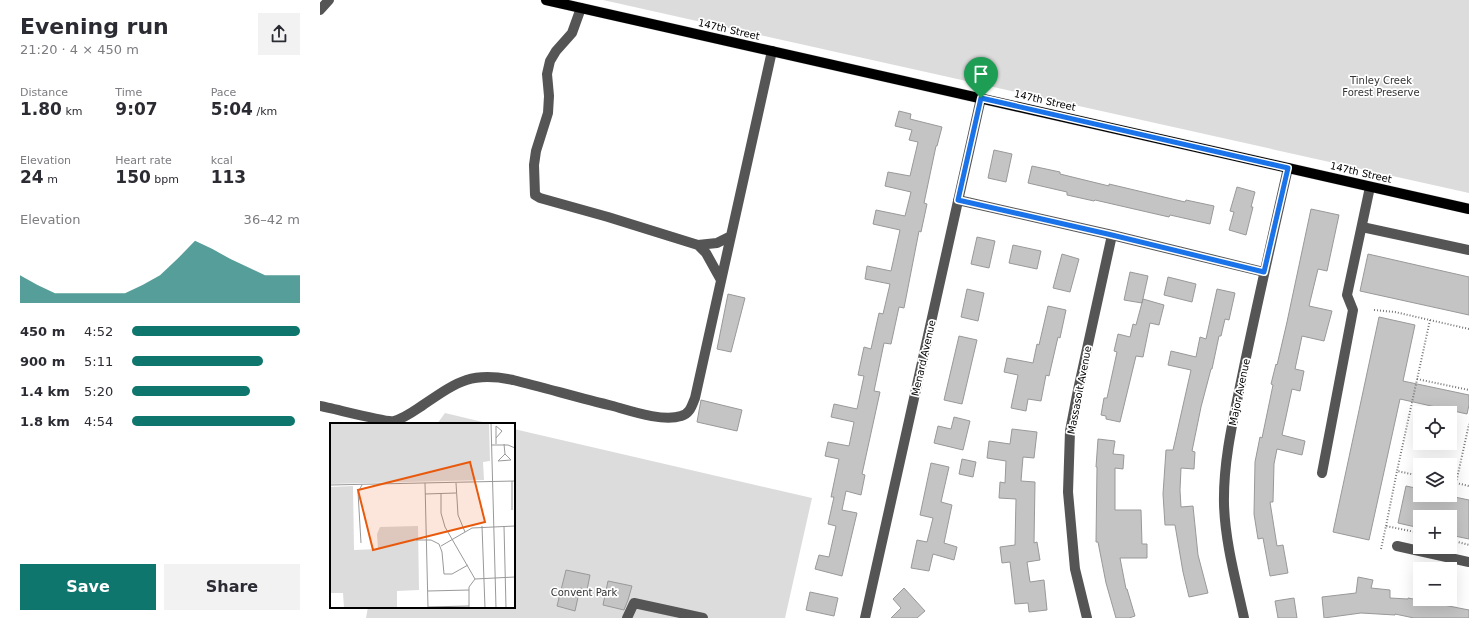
<!DOCTYPE html>
<html lang="en">
<head>
<meta charset="utf-8">
<style>
	:root { --surface:#fff; --page:#f2f2f3; --text:#2b2b33; --muted:#7c7c81; --accent:#0f766e }
	body { margin:0; font-family:"DejaVu Sans",sans-serif; background:var(--page); color:var(--text); height:100vh; display:flex; flex-direction:column; font-size:15px; white-space:nowrap }
	* { box-sizing:border-box; margin:0 }
	p { font-size:13px; color:var(--muted) }
	.icon { flex:none; width:22px; height:22px; fill:none; stroke:currentColor; stroke-width:2; stroke-linecap:round; stroke-linejoin:round }
	.map { position:relative; flex:1; overflow:hidden }
	.drawer { display:flex; flex-direction:column; background:var(--surface); width:320px }
	.drawer>* { flex:none }
	.fabs { position:absolute; left:1093px; top:406px; display:grid; gap:8px }
	.fabs a { display:grid; place-items:center; width:44px; height:44px; border-radius:0px; background:var(--surface); box-shadow:0 4px 16px #0002; font-size:20px }
	.pin { position:absolute; display:grid; place-items:center; width:34px; height:34px; color:#fff; margin:-41px -17px; border-radius:50% 50% 50% 0; rotate:-45deg; box-shadow:0 0 4px #0007 }
	.pin .icon { rotate:45deg }
	.round { display:grid; place-items:center; flex:none; width:42px; height:42px; border-radius:0px; background:var(--page) }
	.headline { display:flex; align-items:center; justify-content:space-between; height:68px; padding:0 20px }
	h1 { font-size:22px; font-weight:800; line-height:30px }
	.metrics { display:grid; grid-template-columns:repeat(3,1fr); gap:6px; height:68px; padding:4px 20px }
	.metrics div { display:grid; align-content:center }
	.metrics b { font-size:17px; font-weight:800 }
	.metrics small { font-size:11px; font-weight:400 }
	.metrics p { font-size:11px }
	.chart { height:112px; padding:8px 20px }
	.chart p { display:flex; justify-content:space-between }
	.chart svg { width:100%; height:72px; margin-top:4px; fill:var(--accent); opacity:.7 }
	.action { display:flex; gap:8px; margin-top:auto; padding:8px 20px }
	.action a { flex:1; height:46px; border-radius:0px; background:var(--accent); color:#fff; font-size:16px; font-weight:800; line-height:46px; text-align:center }
	.action a+a { background:var(--page); color:var(--text) }
	ul { padding:0 20px; list-style:none; font-size:13px }
	li { display:grid; grid-template-columns:64px 48px 1fr; align-items:center; height:30px }
	li i { height:10px; border-radius:5px; background:var(--accent) }
	main { display:flex; flex:1; min-height:0 }
	.map>svg:first-child { display:block }
</style>
</head>
<body>
<main>
<section class="drawer">
<div class="headline"><div><h1>Evening run</h1><p>21:20 · 4 × 450 m</p></div><a class="round"><svg class="icon" aria-label="share" viewBox="0 0 24 24"><path d="M12 15V3M7 8l5-5 5 5M5 13v7h14v-7"/></svg></a></div>
<div class="metrics">
<div><p>Distance</p><b>1.80<small> km</small></b></div>
<div><p>Time</p><b>9:07</b></div>
<div><p>Pace</p><b>5:04<small> /km</small></b></div>
</div>
<div class="metrics">
<div><p>Elevation</p><b>24<small> m</small></b></div>
<div><p>Heart rate</p><b>150<small> bpm</small></b></div>
<div><p>kcal</p><b>113</b></div>
</div>
<div class="chart"><p><span>Elevation</span>36–42 m</p>
<svg viewBox="0 0 160 44" preserveAspectRatio="none"><path d="M0 44V27L10 33L20 38L30 38L40 38L50 38L60 38L70 33L80 27L90 17L100 6L110 11L120 17L130 22L140 27L150 27L160 27V44z"/></svg>
</div>
<ul>
<li><b>450 m</b>4:52<i style="width:100%"></i></li>
<li><b>900 m</b>5:11<i style="width:78%"></i></li>
<li><b>1.4 km</b>5:20<i style="width:70%"></i></li>
<li><b>1.8 km</b>4:54<i style="width:97%"></i></li>
</ul>
<div class="action"><a>Save</a><a>Share</a></div>
</section>
<div class="map">
<svg width="1149" height="618" viewBox="0 0 1149 618">
	<rect width="100%" height="100%" fill="#fff"/>
	<!-- green -->
	<path fill="#dcdcdc" d="M283,0H1149V193Z
		M125,413L171,424H117Z
		M194,429L492,498L465,618H46L48,607H194Z"/>
	<!-- building -->
	<path fill="#c4c4c4" stroke="#999" d="M579,111L591,114L590,119L622,127L617,146H616L604,203L607,204L601,232L599,231L584,308L579,307L571,344L564,343L554,391L560,392L542,474L545,475L541,495L526,491L522,510L537,513L522,576L495,569L499,555L509,557L516,526L508,524L514,497H511L519,459L505,456L508,442L529,446L534,422L511,417L514,404L537,409L544,376L538,375L544,347L551,349L559,313L563,314L570,284L545,279L547,266L571,271L580,230L553,224L556,210L585,216L591,192L565,186L568,172L590,176L598,142L589,140L592,130L575,126Z
		M674,150L692,154L686,182L668,178Z
		M712,166L740,172V174L789,186V184L865,202L866,200L894,206L890,224L850,215L849,217L775,200L774,201L747,195V192L708,183Z
		M917,187L935,192L931,207H933L926,235L909,230L914,212L910,211Z
		M991,209L1019,215L1007,271L998,269L989,306L1012,311L1004,341L982,336L975,369L984,371L980,391L972,389L962,435L985,441L982,455L957,449L954,464L953,502H950L957,546L963,545L968,573L950,576L943,538L938,539L934,514L935,462L940,437L942,438L953,385L951,384L956,364L957,365L967,322Z
		M657,237L675,241L669,268L651,264Z
		M693,245L721,251L717,269L689,263Z
		M742,254L759,259L750,292L733,288Z
		M1048,254L1149,277V315L1040,291Z
		M810,272L828,276L822,303L804,300Z
		M848,277L876,284L872,302L844,295Z
		M647,289L664,293L658,321L641,317Z
		M897,289L915,293L909,320L905,319L901,336H899L892,369H891L881,407L872,451L875,452L874,469L861,468L860,490L861,507L873,506L878,555L888,593L869,597L863,572L855,525H845L843,494L846,450H853L871,370L848,365L851,351L876,357L880,337L886,339Z
		M408,294L425,298L411,352L397,349Z
		M823,299L844,305L839,325L830,323L823,357L816,356L800,422L786,419V416L781,415L784,398H787L797,352L794,351L798,334L810,337L813,324L816,325Z
		M728,306L746,310L740,338L738,337L729,376L726,375L721,401L708,399L706,411L691,408L698,375L684,372L687,358L713,363L717,344L719,345Z
		M1059,317L1095,325L1083,381L1149,395V405L1147,414L1080,399L1049,540L1013,532Z
		M639,336L657,340L642,404L624,400Z
		M381,400L422,410L417,431L377,422Z
		M634,417L650,421L643,450L614,443L618,426L631,429Z
		M692,429L717,432L714,458L703,457L701,481L715,482L714,543L717,542L720,560L707,562L710,582L724,580L727,610L709,612L708,603L695,604L690,562L682,563L680,547L695,545L696,499L679,498L680,482L685,483L686,461L667,458L669,441L690,444Z
		M778,439L795,441L793,454L804,455L803,469L795,468V510H821L822,544H827V558H800L806,589H807L815,616L809,618H796L786,583L778,542H776L777,467H776Z
		M642,459L656,462L653,477L639,474Z
		M611,463L629,467L621,502L632,505L624,543L637,547L634,560L613,554L609,571L591,568L597,540L607,542L613,518L600,515Z
		M1086,486L1100,489V495H1125L1149,500V539L1130,535V517H1100V528L1078,523Z
		M246,570L270,575L267,590L260,588L255,611L237,606Z
		M1038,577L1053,580L1051,588L1070,590V598L1088,599V598L1149,610V618H1094L1075,614V615L1041,613L1004,618L1002,597L1036,593Z
		M288,581L312,586L308,600L304,610L283,605Z
		M584,588L605,611L597,618H571L581,608L573,599Z
		M490,592L518,598L514,616L486,610Z
		M974,598L977,618H958L955,601Z"/>
	<g fill="none" stroke-linecap="round" stroke-linejoin="round">
		<!-- major casing -->
		<g stroke="#dbdbdb" stroke-width="11">
			<path id="major" d="M226,0L1149,209"/>
		</g>
		<!-- path -->
		<path stroke="#777" stroke-width="2" stroke-dasharray="1 2" stroke-linecap="butt" d="M1054,310L1075,312L1149,329
			M1097,379L1149,390
			M1100,476L1077,471L1110,320
			M1130,482L1136,483L1149,424
			M1136,483L1149,486
			M1066,526L1077,471
			M1130,540L1149,545
			M1061,549L1066,526L1100,533"/>
		<!-- minor -->
		<path stroke="#555" stroke-width="10" d="M261,8L252,33L236,51L230,61L227,74L229,96L228,113L216,151L214,165L215,195L220,198L288,217L378,245L397,243L411,236
			M0,10L9,0
			M638,200L792,235L944,272
			M1042,227L1149,250
			M378,245L386,253L401,280
			M0,406C12,408 67,423 74,421C85,418 94,411 103,405C137,382 151,371 193,380C226,388 259,398 293,406C311,411 343,422 361,416C370,414 372,405 375,398L452,51
			M1002,473L1033,310L1027,295L1050,187
			M1077,546L1149,562
			M307,618L314,603L383,618
			M545,618L661,98
			M767,618L755,569L748,492L750,431L758,390L792,235
			M924,618C916,581 905,542 904,504C903,458 915,412 924,367C938,300 953,234 968,168"/>
		<!-- major -->
		<use href="#major" stroke="#000" stroke-width="10"/>
	</g>
	<g fill="none" stroke-linecap="round" stroke-linejoin="round">
		<!-- route casing -->
		<g stroke="#fff" stroke-width="8">
			<path id="route" d="M661,98L968,168L944,272L792,235L638,200Z"/>
		</g>
		<!-- route -->
		<use href="#route" stroke="#1a73e8" stroke-width="5"/>
	</g>
	<g text-anchor="middle" stroke-width="3.5" stroke-linejoin="round" paint-order="stroke">
		<!-- street labels -->
		<g font-size="10" fill="#000" stroke="#fff">
			<text transform="translate(409 29) rotate(13)" y="4">147th Street</text>
			<text transform="translate(725 100) rotate(13)" y="4">147th Street</text>
			<text transform="translate(1041 172) rotate(13)" y="4">147th Street</text>
			<text transform="translate(603 358) rotate(-77)" y="4">Menard Avenue</text>
			<text transform="translate(759 390) rotate(-79)" y="4">Massasoit Avenue</text>
			<text transform="translate(919 392) rotate(-78)" y="4">Major Avenue</text>
		</g>
		<!-- park labels -->
		<g font-size="10" fill="#333" stroke="#fff">
			<text x="1061" y="84">Tinley Creek<tspan x="1061" dy="12">Forest Preserve</tspan></text>
			<text x="264" y="596">Convent Park</text>
		</g>
	</g>
	<!-- overview -->
	<g transform="translate(10 423)">
		<rect width="185" height="185" fill="#fff"/>
		<path d="M0,0H159L160,38L153,39L154,57L0,61ZM23,63L24,127L48,126L47,111L50,104L88,103L89,167L67,168V185H14L13,170H0V64Z" fill="#dcdcdc"/>
		<path fill="none" stroke="#999" stroke-width="1" d="M161,0L166,185M166,3V21M166,15L172,8L166,3M174,21L175,31L181,37L168,38L175,31M161,22H178L185,25M182,58V87M95,60L98,185M126,60L128,92L135,109M0,62L185,58M111,70V90L115,104L145,156M95,71L126,70M152,103L155,185M174,103L176,185M86,117H101L109,121L112,129L114,151H122L138,142M31,120L28,69L32,62M111,123L142,105L185,103M98,168L139,167M98,184L139,183M139,185V164L145,156L185,154"/>
		<path fill="#e8590c" fill-opacity="0.15" stroke="#e8590c" stroke-width="2" d="M140,39L155,99L43,127L28,67Z"/>
		<rect width="185" height="185" fill="none" stroke="#000" stroke-width="2"/>
	</g>
</svg>
<div class="fabs">
<a><svg class="icon" aria-label="locate" viewBox="0 0 24 24"><circle cx="12" cy="12" r="6"/><path d="M12 2v4M12 18v4M2 12h4M18 12h4"/></svg></a>
<a><svg class="icon" aria-label="layers" viewBox="0 0 24 24"><path d="M12 4l9 5-9 5-9-5zM3 14l9 5 9-5"/></svg></a>
<a>+</a>
<a>−</a>
</div>
<div class="pin" style="left:661px;top:98px;background:#1e9e55"><svg class="icon" aria-label="arrive" viewBox="0 0 24 24"><path d="M6 21V4h12l-3 4 3 4H6"/></svg></div>
</div>
</main>
</body>
</html>
